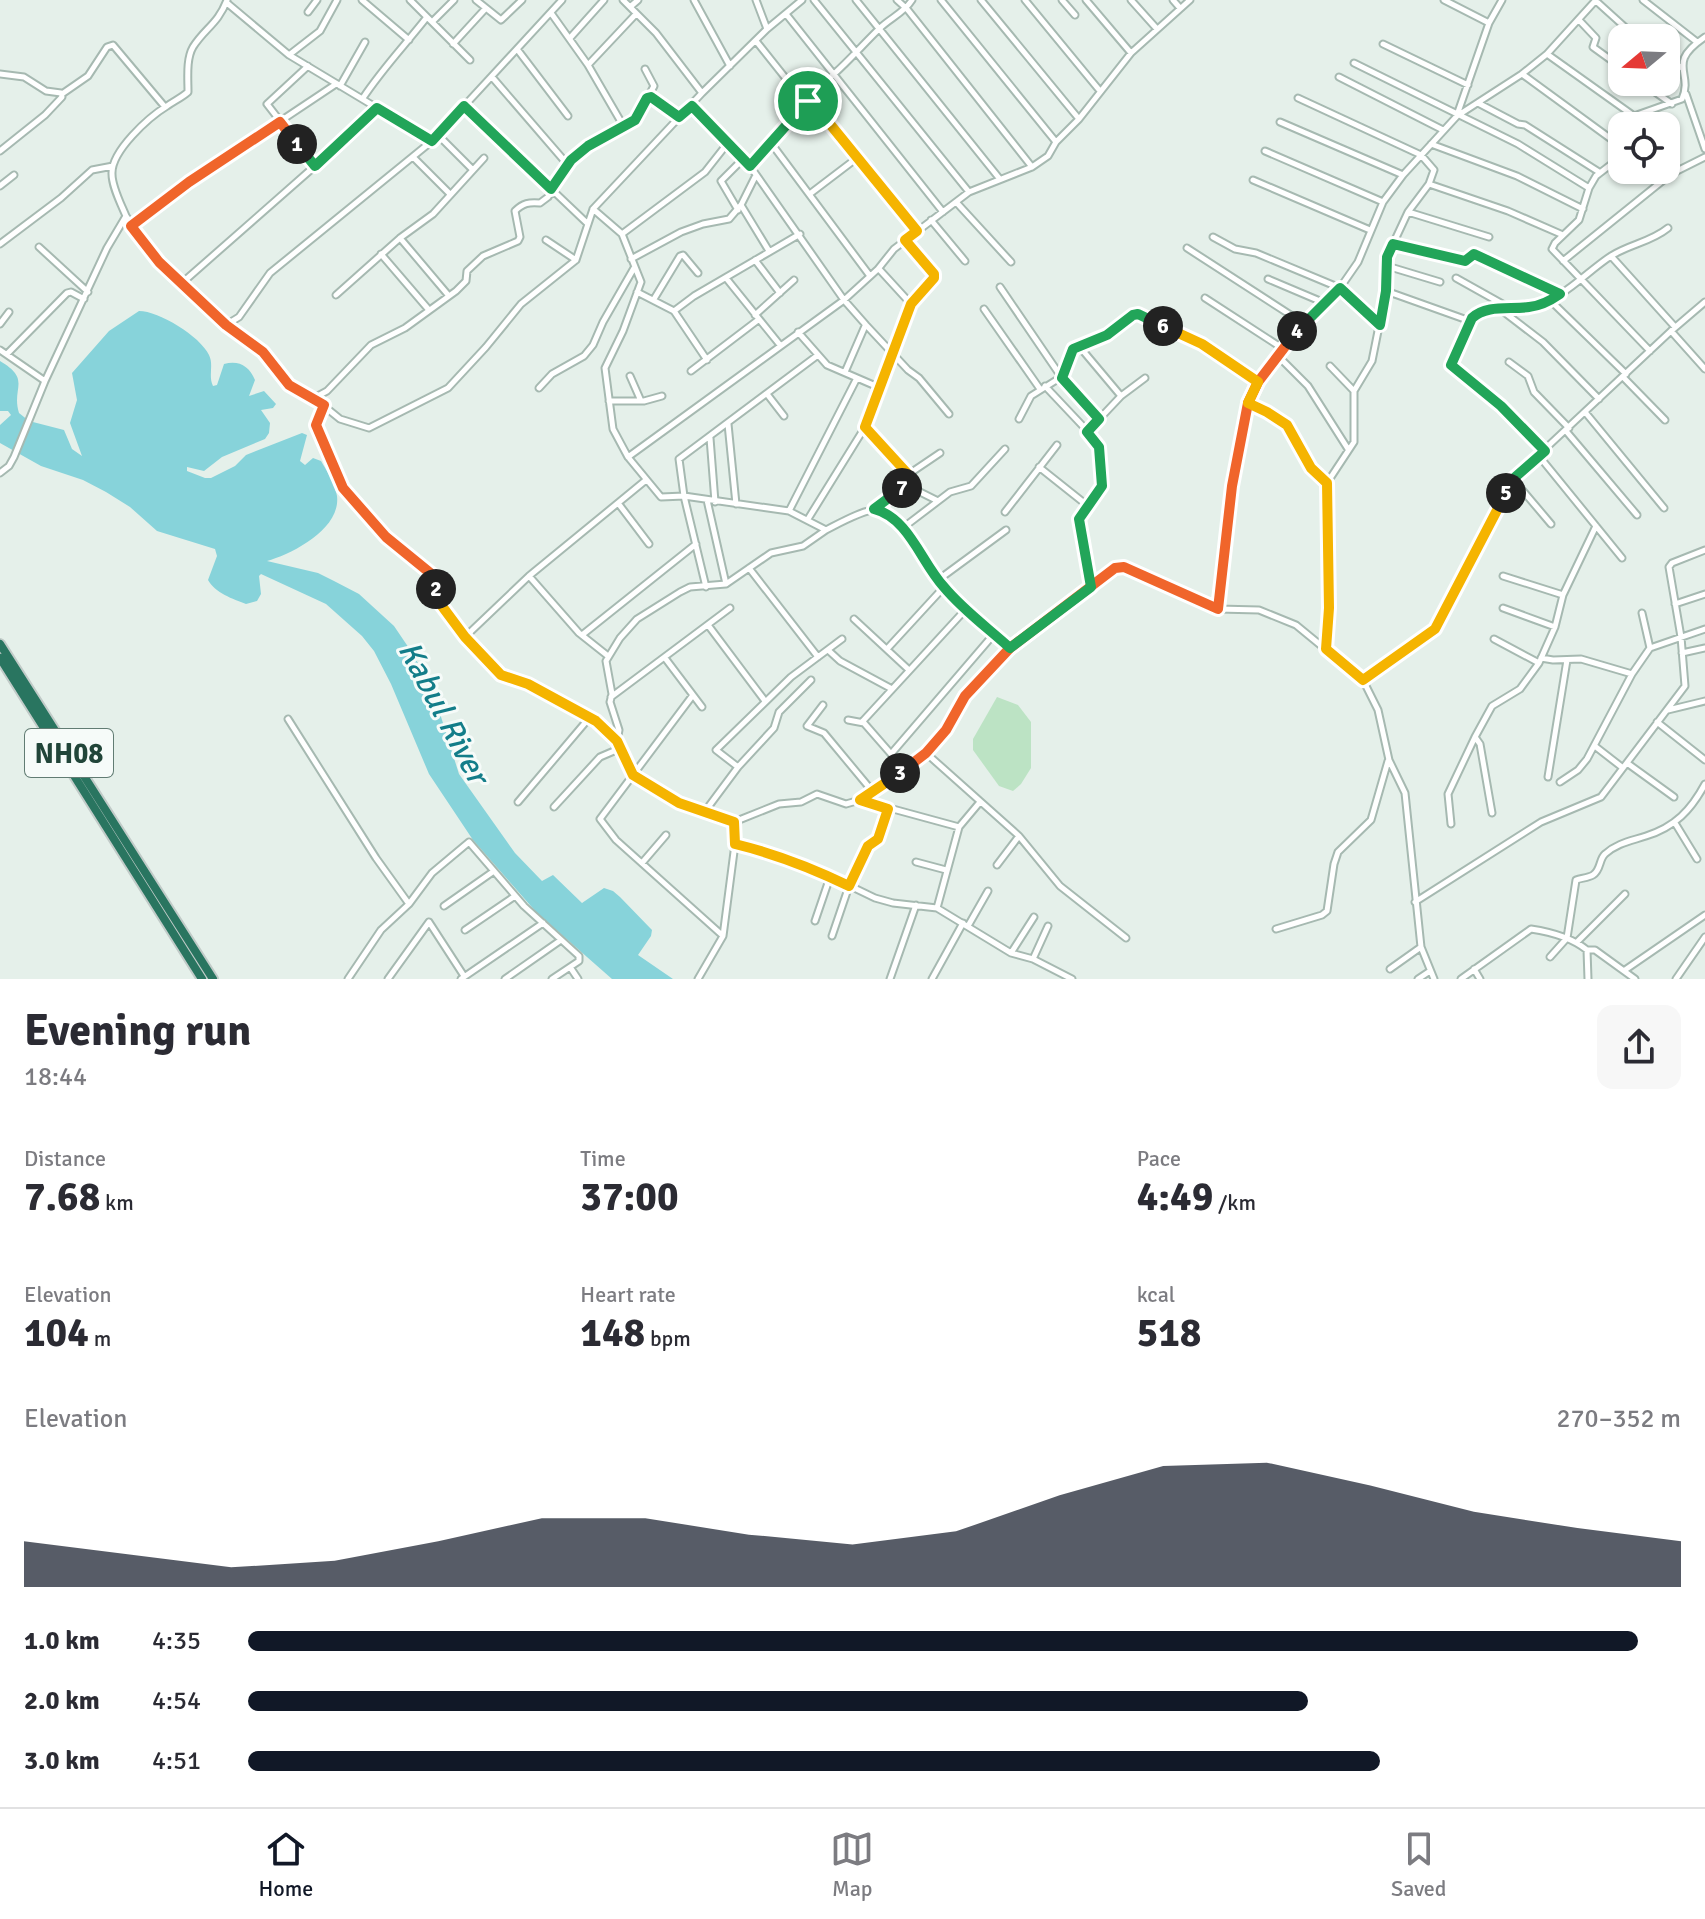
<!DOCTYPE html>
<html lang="en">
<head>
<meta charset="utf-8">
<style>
	:root { --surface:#fff; --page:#f7f7f7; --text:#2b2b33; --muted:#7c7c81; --line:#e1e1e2; --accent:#111827 }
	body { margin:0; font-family:Signika,sans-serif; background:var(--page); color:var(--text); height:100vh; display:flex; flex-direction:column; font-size:30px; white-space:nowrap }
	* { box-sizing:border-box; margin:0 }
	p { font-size:26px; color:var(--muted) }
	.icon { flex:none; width:44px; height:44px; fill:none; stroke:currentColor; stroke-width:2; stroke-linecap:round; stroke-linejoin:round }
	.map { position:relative; height:979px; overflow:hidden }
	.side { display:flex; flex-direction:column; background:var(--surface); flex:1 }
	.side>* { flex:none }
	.needle { width:52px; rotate:251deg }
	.fabs { position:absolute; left:1608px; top:24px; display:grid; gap:16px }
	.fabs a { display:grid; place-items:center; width:72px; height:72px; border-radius:16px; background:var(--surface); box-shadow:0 2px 6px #0004; font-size:40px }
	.pin { position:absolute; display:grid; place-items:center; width:68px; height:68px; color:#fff; margin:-34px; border:4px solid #fff; border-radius:50%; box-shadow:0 2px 8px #0007 }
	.km { position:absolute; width:40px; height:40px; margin:-20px; border-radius:50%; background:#222; color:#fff; font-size:22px; line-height:40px; text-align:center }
	.round { display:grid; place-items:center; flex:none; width:84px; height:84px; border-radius:16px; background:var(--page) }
	.summary { display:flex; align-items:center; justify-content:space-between; height:136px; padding:0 24px }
	h1 { font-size:44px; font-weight:700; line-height:60px }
	.metrics { display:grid; grid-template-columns:repeat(3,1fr); gap:12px; height:136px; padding:8px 24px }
	.metrics div { display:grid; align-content:center }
	.metrics b { font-size:40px; font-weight:700 }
	.metrics small { font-size:22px; font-weight:400 }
	.metrics p { font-size:22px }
	.chart { height:224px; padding:16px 24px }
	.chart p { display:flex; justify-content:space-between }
	.chart svg { width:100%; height:144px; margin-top:8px; fill:var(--accent); opacity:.7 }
	ul { padding:0 24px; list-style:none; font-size:26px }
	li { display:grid; grid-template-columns:128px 96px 1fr; align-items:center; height:60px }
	li i { height:20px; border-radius:10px; background:var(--accent) }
	.dock { display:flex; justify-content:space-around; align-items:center; height:112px; border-top:2px solid var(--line); background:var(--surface); font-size:22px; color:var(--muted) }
	.dock a { display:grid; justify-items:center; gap:4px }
	.dock .on { color:var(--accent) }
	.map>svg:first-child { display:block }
</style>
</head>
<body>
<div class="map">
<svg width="1705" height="979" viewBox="0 0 1705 979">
	<rect width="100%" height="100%" fill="#e5f0ea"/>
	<!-- green -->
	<path fill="#bce3c4" d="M997,697L1018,705L1031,722V768L1021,784L1013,791L999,786L973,750V739Z"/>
	<!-- water -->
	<path fill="#87d3da" d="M139,311C159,311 200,336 209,355C214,365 208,376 213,386L217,385L224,364C239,360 249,366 255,380L249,396L264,391L276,404L273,408L261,410L270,423L269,433L265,439L222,457L204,471L187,467V471L205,478H211L235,466L246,455L302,433L307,435L300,461L305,465L313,458L321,461C327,471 335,484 337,496C341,529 292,554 267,561L318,573L334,581L359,594L394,626L415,657L437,704L459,774L515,853L542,881L553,875L582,903L604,888L613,891L620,897L652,930L651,936L638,955L673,979H612L537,913L473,840L429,774L391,684L374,651L362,636L326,604L261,574L259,576L261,594L257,601L246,604C233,599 215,593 208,580L217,556L215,549L157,531L130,507L106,492L83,480L41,466L0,443V425L11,415L8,411H0V361C32,380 11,387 19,413L29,421L64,430L72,449L82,456L70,423L77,400L72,373L109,331Z"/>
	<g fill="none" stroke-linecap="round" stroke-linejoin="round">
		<!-- minor casing -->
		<g stroke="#a6b9b1" stroke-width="9">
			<path id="minor" d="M362,0L409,40
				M410,0L470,60
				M476,0L501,20L522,0
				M623,0L656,33L702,93
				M694,0L730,66
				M756,0L767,29
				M814,0L969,192
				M856,0L999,178
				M897,0L907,9L1032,167
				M941,0L1056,142
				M981,0L1079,119
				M1025,0L1100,91
				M1062,0L1075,15
				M1086,0L1131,53
				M1131,0L1157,29
				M1173,0L1180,8
				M1444,0L1489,23
				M1643,0L1697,42
				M1596,1L1637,38
				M227,3L289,55L432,141
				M630,7L638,0
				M308,12L317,0
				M551,13L588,65L624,127
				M786,14L943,212
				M1579,20L1596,38L1593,47L1622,68
				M432,22L454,0
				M570,38L604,0
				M756,41L799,95L802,96C833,81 855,52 879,29C890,18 904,13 912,0
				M453,44L486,8
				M1383,44L1468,85
				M517,49L568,116
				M1547,54L1634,116
				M289,55L320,31L337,0
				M1666,57L1682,68
				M1354,63L1518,144L1589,188
				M588,65L636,14
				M308,66L267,104L315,166
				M645,69L654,86L648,97
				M0,74L24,77L46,91L61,93L62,97L45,115L0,151
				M1522,74L1622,147
				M492,77L568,165
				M1339,77L1443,130
				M1641,82L1672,104
				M340,86L365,42
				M62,94L88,76L107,47L113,45L165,107
				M1686,94L1705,149
				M363,98C382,69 406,44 427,17
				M1298,98L1421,155L1434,170L1429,184L1408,212L1387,257L1386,291L1372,361L1354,391V442L1327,483L1329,608L1326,648
				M808,101L812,102L917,231
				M1478,103L1518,124L1525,125L1599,172
				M464,106L588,224
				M692,106L750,166L844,300L866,325L908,370L919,378L949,414
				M1457,115L1489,23L1502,0
				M1637,115L1643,126
				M1280,122L1403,175
				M1628,126L1634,116L1682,99C1694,72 1665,64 1705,37
				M438,135L472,169
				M771,143L870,276
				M1431,144L1517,176L1583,209
				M1265,151L1383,202
				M1622,156L1596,176L1589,188L1579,220L1555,243L1552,249L1650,351
				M413,157L449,193
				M750,166L805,107L808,100
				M1666,166L1671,174
				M1253,180L1370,230
				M1429,184L1508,211L1563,235
				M0,186L14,175
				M811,193L857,158
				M956,202L1011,262
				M741,205L769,251
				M593,209L622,234L641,282L623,331L605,368L613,429L628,457L661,497L684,496L789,511L826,530C838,524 866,508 878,510C902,513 914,546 926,564C948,597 981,621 1010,648
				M738,210L721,181L743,159
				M1408,212L1489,237
				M126,216L159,262L226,325L263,352L289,385L314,398L340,419L369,428L448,388L486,347L521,304L576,260L593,209L702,93L767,29L802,0
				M931,220L965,261
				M131,226L189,182L336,84
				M622,234L705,172L727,144
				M1213,237L1235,249L1256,253L1340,288L1380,324
				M400,238L449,296
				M546,240L576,260
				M905,241L934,274V278L911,304
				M0,244L61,198L92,170L113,166
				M1393,244L1465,261L1475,254L1560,294
				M39,247L88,292
				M1187,248L1303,323
				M381,254L429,310
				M1611,256L1675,327
				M631,259L681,232L703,224L729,219L741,205L756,175
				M755,260L780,293
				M1563,261L1671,174L1705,157
				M1387,266L1440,282
				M726,278L780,345
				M1456,278L1506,306
				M1268,279L1327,304
				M182,283L315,166L377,108
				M1000,287L1062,378L1099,419
				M1386,291L1470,321
				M637,292L674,311L707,360
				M336,295L400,238L433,214L484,158
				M1205,298L1282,348
				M654,299L680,256L683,255L698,273
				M1554,304L1626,374
				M984,309L1040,389
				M1500,309L1543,342L1599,399
				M674,311L694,296L800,234
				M755,315L794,280
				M0,324L9,312
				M226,325L239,317L270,273L432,141L562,0
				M1671,331L1705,369
				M798,332L827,365L878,387
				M1079,346L1121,396
				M0,350L45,381
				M7,354L67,293L71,292L84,299
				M1277,355L1308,386L1348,449
				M1509,362L1528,376L1534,392L1569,428
				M1330,366L1354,391
				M691,371L758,320
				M845,372L865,326
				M630,376L641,401
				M1623,377L1665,420
				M1045,386L1095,439L1099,447L1102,486L1079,519L1091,587
				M539,388L552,374L584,356L593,345L603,322L634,268
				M767,394L784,416
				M314,398L327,391L371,345L405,328L456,291L466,281L467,271L483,256L518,241L520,237L515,211C523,203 529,202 540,203L548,197L571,160L596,140L635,120L647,98L651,97L679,117
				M609,401H644L662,396
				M1248,403L1267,412L1287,425L1311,468L1327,483
				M324,406L316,425L343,488L386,537L440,581L433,594L465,637L501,675L528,684L596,721L617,741L633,775L679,803L734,822L735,844L723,936L698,979
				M1585,412L1664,508
				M1019,419L1031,396L1066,374L1073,349L1107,335L1133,315L1138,314L1202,344L1258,382
				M728,424L736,504
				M865,427L907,473
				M1566,431L1637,515
				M1087,432L1121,396L1145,378
				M710,438L715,502
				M1545,451L1501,406L1451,365L1472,318C1487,303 1513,310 1532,306C1563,300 1585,273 1611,256C1630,244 1651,242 1668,228
				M1539,456L1622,558
				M628,457L844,300L878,269L894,249L969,192L1032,167L1048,156L1056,142L1079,119L1131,53L1190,0
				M1039,467L1088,506
				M0,473L9,466L14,457L45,381L107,248L126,216C121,204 112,187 112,174C111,151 149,117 167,106C174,101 181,98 188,92C188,78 186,59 193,47C205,28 218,24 227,0
				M1513,479L1551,524
				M707,500L726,584
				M938,501L906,485L903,478L940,453
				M618,503L649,544
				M875,508L906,485
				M789,511L857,378
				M1005,512L1057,445
				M808,519L865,427L911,304L879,269
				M904,527L950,492L971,486L1005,449
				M749,568L818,657
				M529,576L579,633L608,656
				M1503,576L1563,595
				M938,580L1006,530
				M706,587L684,496L679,459L818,355
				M1675,604L1705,594
				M1503,608L1555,627
				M1642,613L1650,648
				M854,619L909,670
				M708,625L765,701
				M582,635L696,544
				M465,637L529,576L646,480
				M1494,639L1539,663
				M887,649L944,587
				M828,650L840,661L892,689
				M1682,653L1705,648
				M665,658L702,707
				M1541,658L1553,660L1581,659L1632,674
				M1363,680L1435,629L1513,479L1671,331L1705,302
				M693,695L600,819L616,840L722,935
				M611,697L730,608
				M823,705L807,726L824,733L873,792
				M1668,710L1705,701
				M288,719L376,858L409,904L432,873L469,842L524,906L579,956V961L552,979
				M848,720L864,723L905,770
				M862,722L966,609
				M1657,722L1705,760
				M1475,737L1480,744L1492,813
				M617,741L619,730L610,702L612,694L606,661L620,638L637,619L680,592L690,587L726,584L771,553L803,546L826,530
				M1596,747L1623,768
				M926,753L1019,836L1060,886L1126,938
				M891,754L994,634
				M1627,763L1674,797
				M738,767L716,750L791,677L842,639
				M1548,777L1567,660
				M1560,782L1578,770L1587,759L1632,674L1650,648L1705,629
				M860,800L959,827
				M518,802L590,717
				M554,807L600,757L621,748
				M706,810L738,767L774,728L779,712L811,680
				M734,822L779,804L801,802L817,794L846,804L860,800L905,770L926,753L946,730L965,696L1010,648L1115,568L1124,567L1218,609
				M1675,823L1697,859
				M1451,824L1448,794L1475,737L1492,706L1520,689L1539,663L1555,627L1563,595L1596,526
				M735,844L771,853L817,870L875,898L893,903L937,908L1011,953L1033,959L1072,979
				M916,862L946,870
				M642,863L666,835
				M997,865L1019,836
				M1415,902L1541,822L1601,797L1685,686L1681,637L1669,567L1672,563L1705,550
				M444,906L494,871
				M937,908L959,827L980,802
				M815,921L830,877
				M968,926L988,891
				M1276,929L1322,915L1327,911L1334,864L1338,852L1371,820L1388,761
				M465,930L515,896
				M832,936L849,886L868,846L878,839L888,809
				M1577,942L1625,894
				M1587,950H1595L1635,979
				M1011,953L1034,917
				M1550,957L1567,938L1576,880C1581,878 1588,878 1593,875C1601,870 1599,859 1605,854C1617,843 1631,841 1646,836C1675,827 1691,810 1705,784
				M1033,959L1048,926
				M570,967L578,979
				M1390,969L1421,947
				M1474,969L1480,979
				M1625,970L1705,915
				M348,979L381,930L409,904
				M388,979L429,922L464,976
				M461,979L543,923
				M505,979L561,940
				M890,979L916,905
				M932,979L963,923
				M1418,979L1430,971
				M1434,979L1421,947L1405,793L1389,760L1378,710L1363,680L1296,625L1259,610L1218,609L1232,486L1248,403L1258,382L1282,348L1303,323L1327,304L1340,288L1358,262L1383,202L1403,175L1457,116L1522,74L1547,54L1596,0
				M1461,979L1531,929C1551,932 1571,937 1587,950L1588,979
				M1676,979L1705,937"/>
		</g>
		<!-- highway casing -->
		<g stroke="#c1cbc8" stroke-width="12">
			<path id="highway" d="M0,644L213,979
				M0,658L202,979"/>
		</g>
		<!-- minor -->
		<use href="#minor" stroke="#fff" stroke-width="5"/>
		<!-- highway -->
		<use href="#highway" stroke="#297560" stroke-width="8"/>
	</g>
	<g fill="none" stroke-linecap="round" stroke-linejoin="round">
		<!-- split-1 casing -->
		<g stroke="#fff" stroke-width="16">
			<path id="split-1" d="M297,144L315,166L377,108L432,141L464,106L551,189L571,160L588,146L635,120L647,98L651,97L679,117L692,106L750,166L808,101"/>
		</g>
		<!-- split-2 casing -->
		<g stroke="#fff" stroke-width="16">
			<path id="split-2" d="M297,144L280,122L189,182L131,226L159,262L226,325L263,352L289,385L324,405L316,425L343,488L386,537L440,581L436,589"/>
		</g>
		<!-- split-3 casing -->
		<g stroke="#fff" stroke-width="16">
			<path id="split-3" d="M436,589L433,594L465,637L501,675L528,684L596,721L617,741L633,775L679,803L734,822L735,844C776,854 812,868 849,886L868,846L878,839L888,809L860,800L900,773"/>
		</g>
		<!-- split-4 casing -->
		<g stroke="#fff" stroke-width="16">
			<path id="split-4" d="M900,773L926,753L946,730L965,696L1010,648L1115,568L1124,567L1218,609L1232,486L1248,403L1258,382L1297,331"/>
		</g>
		<!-- split-5 casing -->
		<g stroke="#fff" stroke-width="16">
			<path id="split-5" d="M1297,331L1340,288L1380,325L1386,291L1387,257L1393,244L1465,261L1474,254L1560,294C1550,301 1540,306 1529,307C1511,310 1487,304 1472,318L1451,365L1501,406L1545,451L1513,479L1506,493"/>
		</g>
		<!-- split-6 casing -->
		<g stroke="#fff" stroke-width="16">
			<path id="split-6" d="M1163,326L1202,344L1258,382L1248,403L1267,412L1287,425L1311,468L1327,483L1329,608L1326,649L1363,680L1435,629L1506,493"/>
		</g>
		<!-- split-7 casing -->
		<g stroke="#fff" stroke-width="16">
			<path id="split-7" d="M902,488L874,509C909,518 921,562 944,587C963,610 988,628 1010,648L1091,587L1079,519L1102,486L1099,447L1087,432L1099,419L1062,378L1073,349L1107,335L1133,315L1138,314L1163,326"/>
		</g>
		<!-- split-8 casing -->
		<g stroke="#fff" stroke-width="16">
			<path id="split-8" d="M808,101L812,102L917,231L905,240L934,274V278L911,304L865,427L907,473L903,478L906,485L902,488"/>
		</g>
		<!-- split-1 -->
		<use href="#split-1" stroke="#22a559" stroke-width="10"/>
		<!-- split-2 -->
		<use href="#split-2" stroke="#f0652b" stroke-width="10"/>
		<!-- split-3 -->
		<use href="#split-3" stroke="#f5b400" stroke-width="10"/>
		<!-- split-4 -->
		<use href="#split-4" stroke="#f0652b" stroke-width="10"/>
		<!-- split-5 -->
		<use href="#split-5" stroke="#22a559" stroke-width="10"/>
		<!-- split-6 -->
		<use href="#split-6" stroke="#f5b400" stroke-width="10"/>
		<!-- split-7 -->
		<use href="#split-7" stroke="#22a559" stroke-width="10"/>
		<!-- split-8 -->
		<use href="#split-8" stroke="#f5b400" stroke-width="10"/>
	</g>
	<g text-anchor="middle" stroke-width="6" stroke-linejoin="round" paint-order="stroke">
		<!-- shield labels -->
		<rect fill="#f6fbf9" stroke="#617c73" stroke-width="2" x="25" y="729" width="88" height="48" rx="6"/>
		<g font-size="28" font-weight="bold" fill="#214539">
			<text x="69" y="763">NH08</text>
		</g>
		<!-- water labels -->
		<g font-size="32" font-style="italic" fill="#137d89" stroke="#f6fbf9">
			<text transform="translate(444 712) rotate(62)" y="11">Kabul River</text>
		</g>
	</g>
</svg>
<div class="fabs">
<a><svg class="needle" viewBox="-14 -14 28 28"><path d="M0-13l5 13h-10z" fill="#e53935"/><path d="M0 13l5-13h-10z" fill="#7c7c81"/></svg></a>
<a><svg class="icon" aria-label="locate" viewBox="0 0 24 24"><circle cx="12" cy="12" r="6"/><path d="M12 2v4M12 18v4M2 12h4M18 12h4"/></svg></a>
</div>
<div class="pin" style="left:808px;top:101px;background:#1e9e55"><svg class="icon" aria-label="arrive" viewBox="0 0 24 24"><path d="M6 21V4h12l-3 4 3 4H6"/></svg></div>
<b class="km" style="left:297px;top:144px">1</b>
<b class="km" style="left:436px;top:589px">2</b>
<b class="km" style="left:900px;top:773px">3</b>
<b class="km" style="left:1297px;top:331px">4</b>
<b class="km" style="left:1506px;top:493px">5</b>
<b class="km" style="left:1163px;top:326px">6</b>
<b class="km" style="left:902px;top:488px">7</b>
</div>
<section class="side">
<div class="summary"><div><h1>Evening run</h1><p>18:44</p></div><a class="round"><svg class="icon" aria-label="share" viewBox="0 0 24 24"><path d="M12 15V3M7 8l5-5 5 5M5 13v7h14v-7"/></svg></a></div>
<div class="metrics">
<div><p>Distance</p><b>7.68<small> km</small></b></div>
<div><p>Time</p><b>37:00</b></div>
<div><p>Pace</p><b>4:49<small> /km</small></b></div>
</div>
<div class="metrics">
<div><p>Elevation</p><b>104<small> m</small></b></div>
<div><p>Heart rate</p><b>148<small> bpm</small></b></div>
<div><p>kcal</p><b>518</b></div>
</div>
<div class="chart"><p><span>Elevation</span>270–352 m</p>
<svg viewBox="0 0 160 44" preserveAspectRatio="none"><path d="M0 44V30L10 34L20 38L30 36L40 30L50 23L60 23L70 28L80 31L90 27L100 16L110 7L120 6L130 13L140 21L150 26L160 30V44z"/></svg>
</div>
<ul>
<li><b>1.0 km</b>4:35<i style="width:97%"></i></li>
<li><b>2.0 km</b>4:54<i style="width:74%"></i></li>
<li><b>3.0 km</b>4:51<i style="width:79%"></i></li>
</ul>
</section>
<nav class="dock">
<a class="on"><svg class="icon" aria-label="home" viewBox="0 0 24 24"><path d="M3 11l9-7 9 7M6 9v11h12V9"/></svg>Home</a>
<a><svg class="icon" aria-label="map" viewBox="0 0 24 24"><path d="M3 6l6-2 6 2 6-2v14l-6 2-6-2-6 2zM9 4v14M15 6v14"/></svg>Map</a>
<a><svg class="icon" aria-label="saved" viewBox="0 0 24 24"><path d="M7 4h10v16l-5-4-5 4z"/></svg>Saved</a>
</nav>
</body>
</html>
